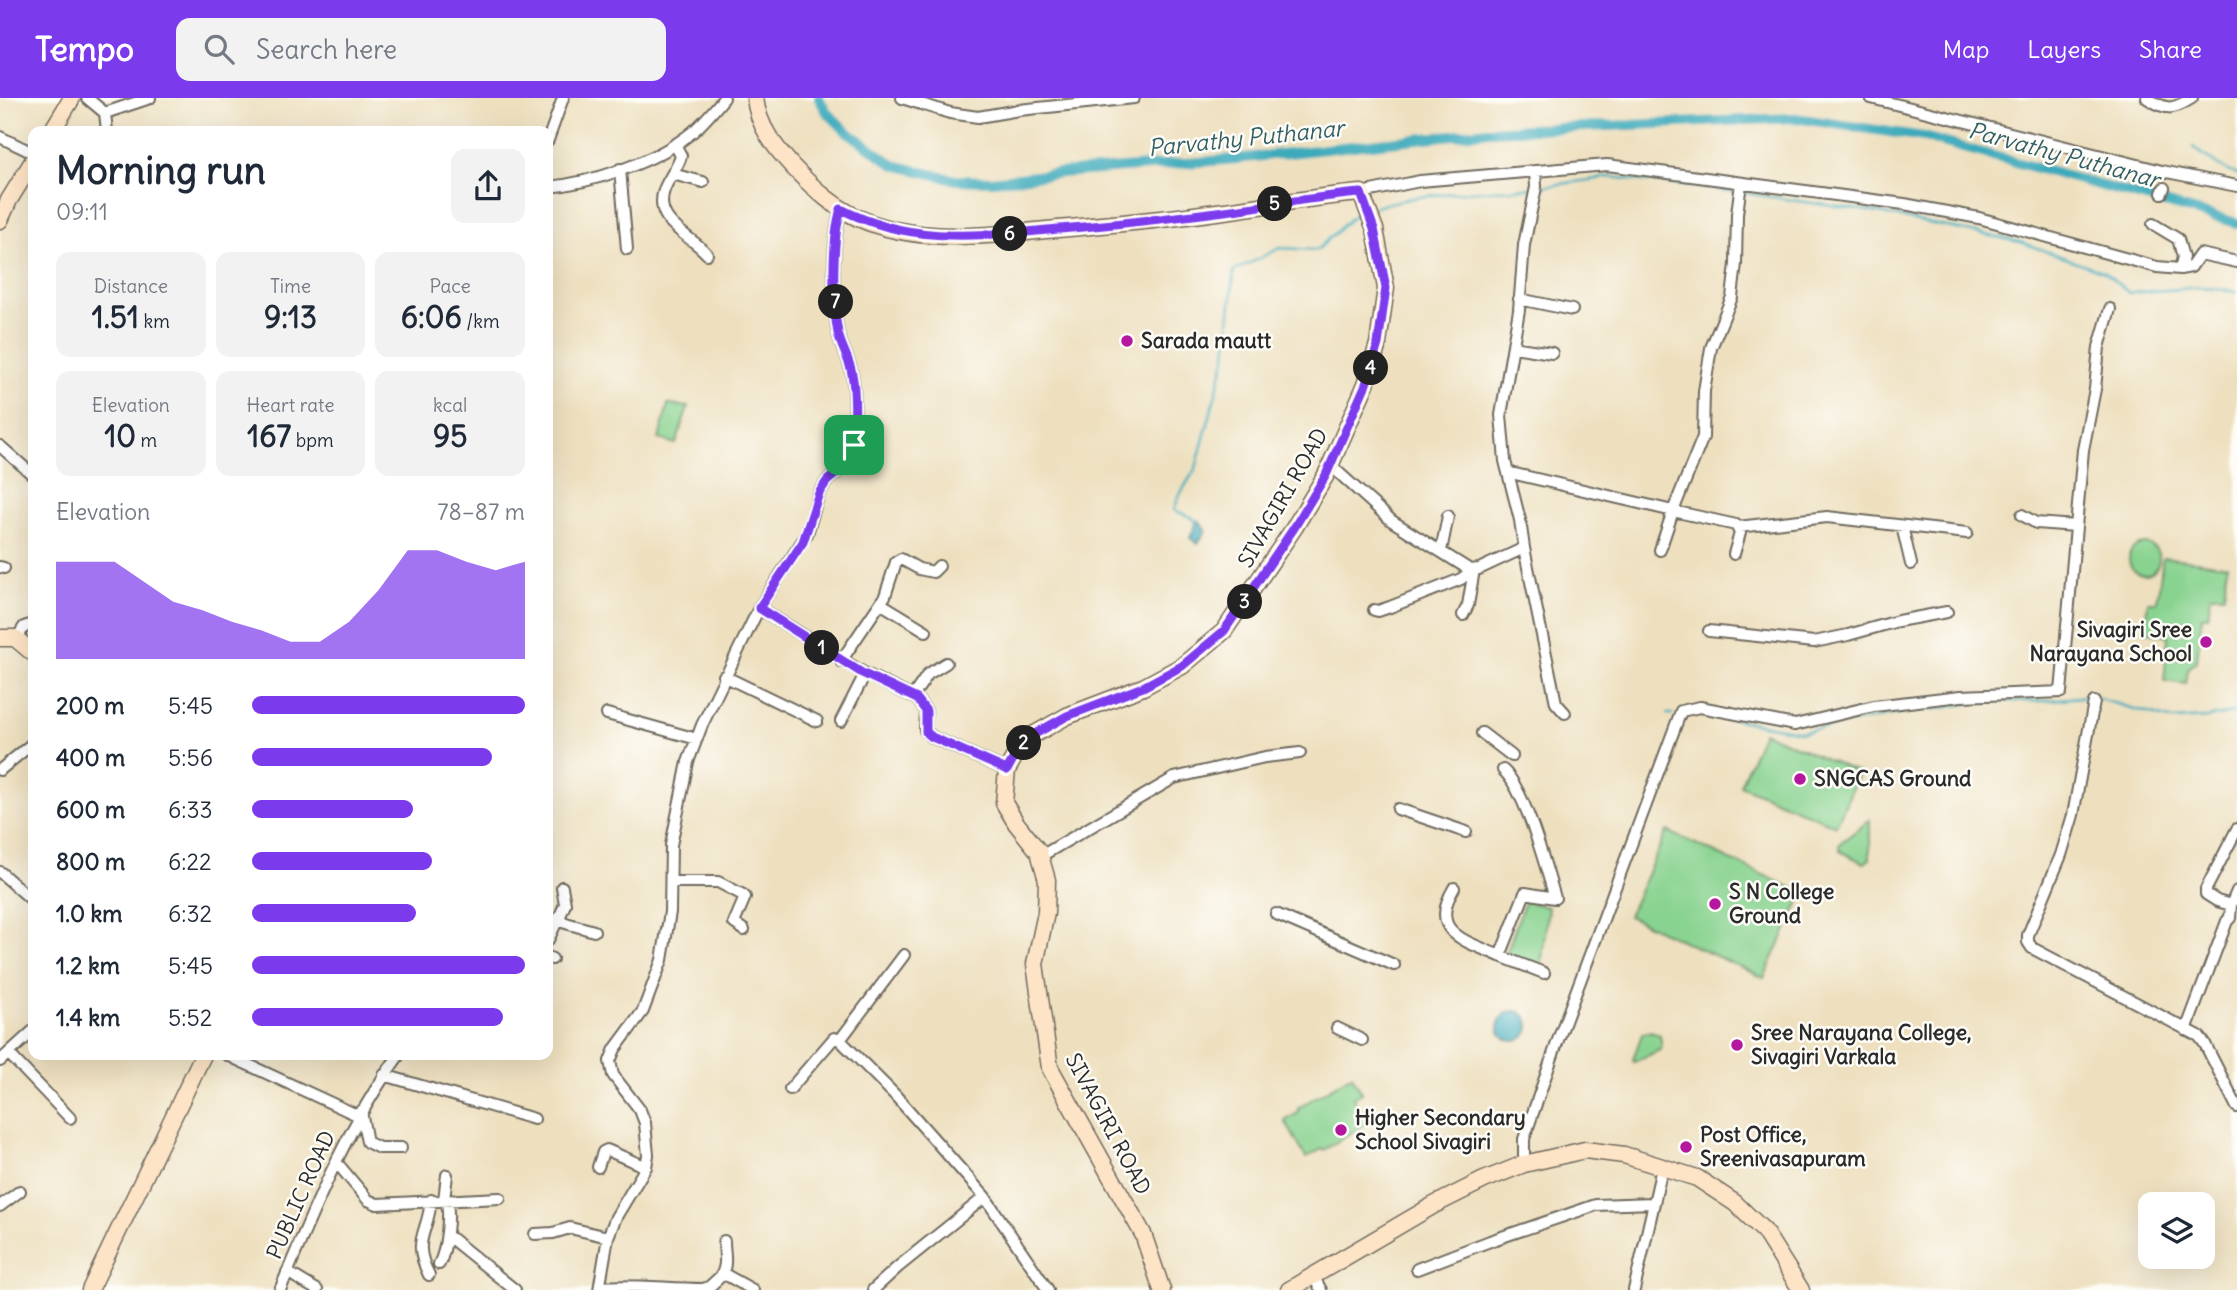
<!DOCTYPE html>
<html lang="en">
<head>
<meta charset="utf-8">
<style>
	:root { --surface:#fff; --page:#f2f2f3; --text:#1f2937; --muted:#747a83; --accent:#7c3aed }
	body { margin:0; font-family:Delius,sans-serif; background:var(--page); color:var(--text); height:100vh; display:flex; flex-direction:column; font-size:26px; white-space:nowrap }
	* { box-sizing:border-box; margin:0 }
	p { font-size:23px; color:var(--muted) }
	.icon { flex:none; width:38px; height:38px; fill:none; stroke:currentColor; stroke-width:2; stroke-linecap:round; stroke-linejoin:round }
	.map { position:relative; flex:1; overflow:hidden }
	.panel { position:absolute; left:28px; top:28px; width:525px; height:934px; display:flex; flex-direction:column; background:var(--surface); border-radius:14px; box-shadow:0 7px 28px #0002 }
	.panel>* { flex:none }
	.buttons { position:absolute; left:2138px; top:1094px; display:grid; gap:14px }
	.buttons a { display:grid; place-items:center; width:77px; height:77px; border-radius:14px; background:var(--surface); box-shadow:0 7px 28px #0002; font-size:35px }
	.pin { position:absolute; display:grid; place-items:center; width:60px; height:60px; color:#fff; margin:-30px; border-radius:14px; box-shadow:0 4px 10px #0006 }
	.km { position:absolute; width:35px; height:35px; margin:-18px; border-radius:50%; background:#222; color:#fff; font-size:19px; line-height:35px; text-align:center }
	.round { display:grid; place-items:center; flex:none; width:74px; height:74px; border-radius:14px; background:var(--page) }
	.headline { display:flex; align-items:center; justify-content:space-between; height:119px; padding:0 28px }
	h1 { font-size:38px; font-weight:700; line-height:52px }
	.stats { display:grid; grid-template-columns:repeat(3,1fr); gap:10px; height:119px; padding:7px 28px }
	.stats div { display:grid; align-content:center; border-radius:14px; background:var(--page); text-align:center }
	.stats b { font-size:30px; font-weight:700 }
	.stats small { font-size:19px; font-weight:400 }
	.stats p { font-size:19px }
	.chart { height:196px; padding:14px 28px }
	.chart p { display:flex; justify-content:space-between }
	.chart svg { width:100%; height:126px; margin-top:7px; fill:var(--accent); opacity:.7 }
	ul { padding:0 28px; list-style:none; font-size:23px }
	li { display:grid; grid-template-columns:112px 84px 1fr; align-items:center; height:52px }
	li i { height:18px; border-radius:9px; background:var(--accent) }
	header { display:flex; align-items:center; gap:42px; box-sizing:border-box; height:98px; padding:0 35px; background:var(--accent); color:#fff }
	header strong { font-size:33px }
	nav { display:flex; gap:38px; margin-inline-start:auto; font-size:24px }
	.search { width:490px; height:63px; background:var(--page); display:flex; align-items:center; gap:18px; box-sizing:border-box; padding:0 24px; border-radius:14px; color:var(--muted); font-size:26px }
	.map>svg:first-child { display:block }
</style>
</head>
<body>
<header>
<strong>Tempo</strong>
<div class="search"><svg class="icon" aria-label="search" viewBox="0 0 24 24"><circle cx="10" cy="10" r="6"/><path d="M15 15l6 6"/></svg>Search here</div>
<nav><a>Map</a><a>Layers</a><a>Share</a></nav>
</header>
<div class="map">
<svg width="2237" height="1192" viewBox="0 0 2237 1192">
	<rect width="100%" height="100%" fill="#fdfcf7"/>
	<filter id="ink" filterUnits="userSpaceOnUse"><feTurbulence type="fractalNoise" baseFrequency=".0143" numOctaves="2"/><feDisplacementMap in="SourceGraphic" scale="14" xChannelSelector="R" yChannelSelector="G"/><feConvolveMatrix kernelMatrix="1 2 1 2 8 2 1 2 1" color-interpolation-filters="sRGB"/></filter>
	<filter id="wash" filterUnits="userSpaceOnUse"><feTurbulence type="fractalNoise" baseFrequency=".00686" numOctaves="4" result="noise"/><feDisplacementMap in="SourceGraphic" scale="28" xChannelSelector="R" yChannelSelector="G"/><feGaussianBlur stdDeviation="1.57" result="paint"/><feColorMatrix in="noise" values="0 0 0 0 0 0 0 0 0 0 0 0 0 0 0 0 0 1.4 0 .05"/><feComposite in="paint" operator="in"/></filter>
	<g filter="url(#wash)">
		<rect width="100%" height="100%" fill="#eee0bf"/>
		<!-- green -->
		<path fill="#89d390" stroke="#5a7f5e" stroke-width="2" d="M668,306L688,309L676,346L659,341Z
			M2129 461a15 15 0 1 1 30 0a15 15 0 1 1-30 0Z
			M2163,459L2227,467L2224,497H2211L2208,518H2202L2197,563L2188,571L2186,586L2164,583L2168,538L2144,533L2148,504H2157Z
			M1763,634L1859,675L1836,728L1740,687Z
			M1870,722V761L1864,765L1840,753L1839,746Z
			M1667,733L1803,795L1764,880L1628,818Z
			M1525,803L1548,809L1541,870L1506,856Z
			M1651,933L1660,937L1662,949L1660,952L1634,964L1633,961L1642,936Z
			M1352,977L1362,995L1353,1000L1361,1014L1372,1008L1378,1018L1324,1052L1322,1051L1306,1060L1285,1023L1299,1014L1298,1010Z"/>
		<!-- water -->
		<path fill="#3caabb" stroke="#346a73" stroke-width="2" d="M1198,422L1206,432L1198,446L1190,440Z
			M1499 928a15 15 0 1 1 30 0a15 15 0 1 1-30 0Z"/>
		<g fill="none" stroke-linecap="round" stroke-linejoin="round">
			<!-- stream -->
			<path stroke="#3caabb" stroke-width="2.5" d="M2193,49L2217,67L2237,77
				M1539,89L1611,79L1737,94
				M1744,95L1874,114L2020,144L2105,174L2129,195L2203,189L2237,194
				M1373,110C1417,94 1485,93 1533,90
				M1197,427L1193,420L1174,412L1179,398L1196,370L1226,258L1234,173L1280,150L1317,152L1353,118L1364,114
				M1930,612L1983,603H2041L2089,598L2173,622L2207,620L2237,614
				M1702,615L1801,634L1908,614
				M1667,616H1672"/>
			<!-- canal -->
			<path stroke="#3caabb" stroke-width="10" d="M819,0L826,13L845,32L894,67L956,82L992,83L1061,75L1236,61L1489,33L1795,20L1924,39L2237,125"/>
		</g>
	</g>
	<g filter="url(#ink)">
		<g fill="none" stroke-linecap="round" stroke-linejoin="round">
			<!-- street casing -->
			<g stroke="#6f6a5f" stroke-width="14">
				<path id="street" d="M87,0L105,15L107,33
					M902,0L950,15L978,19L1019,12L1134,0
					M1871,0L2162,73L2237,88
					M2147,0C2166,12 2172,13 2192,0
					M105,15L150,0
					M0,39L33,55
					M548,42L563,0
					M675,46L681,58C678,70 668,80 664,92C653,125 690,136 707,156
					M620,71L627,151
					M672,76L703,84
					M548,89C592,85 655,64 690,36C703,26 713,13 724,0
					M1361,95L1420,83L1607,67L1904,106L1979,120L2157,169L2180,171L2191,169L2200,156L2237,164
					M2162,95L2164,90
					M2153,126L2178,141L2183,159L2180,171
					M1519,201L1572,212
					M1513,249L1552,255
					M0,348L33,377
					M1329,366L1392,423L1470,472L1479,471L1524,450L1520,422L1505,363L1501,317L1519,212L1524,147L1536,89L1535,73
					M1511,375L1673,413L1660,452
					M2022,417L2036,425L2076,428
					M1902,428L1911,466
					M1738,429L1827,419L1967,435
					M1524,450L1556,605L1565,615
					M1441,453L1448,418
					M1734,456L1740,435L1736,427L1673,413L1703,339L1704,293L1711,250L1732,199L1736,166L1737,116L1741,85
					M0,469L4,470
					M880,505L926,533
					M759,510L862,574L917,601L926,613L925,632L932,639L1007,672
					M1374,512L1378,513L1390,509L1461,481L1473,472
					M1463,517L1468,507L1474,472
					M1709,533L1814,544L1848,537L1898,523L1947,514
					M17,540L24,529L33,526
					M841,563L885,498L896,464L901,461L919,471L933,474L939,468
					M724,578L817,623
					M913,598L928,576L946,565
					M2094,604L2073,717L2061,757L2028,837V844L2032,850L2199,938L2205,946L2237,1009
					M607,616L697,641
					M841,623L865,576
					M1482,635L1512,658
					M0,672L33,645
					M1503,672C1525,691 1546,770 1555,800L1525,795L1500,858L1544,875
					M1398,711L1466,734
					M1041,758L1174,680L1265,659L1300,655
					M0,774L33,803
					M672,784H718L743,797L745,799L734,825L744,832
					M1454,790C1427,835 1466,843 1500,858
					M2231,807L2217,803L2206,796V791L2237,731
					M1276,816L1394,867
					M548,820L594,833
					M558,823L565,806L562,789
					M548,842L557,823
					M548,859L552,861
					M1337,930L1362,942
					M2186,932L2227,823L2230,820L2231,807L2237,793
					M840,942L904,857
					M9,956L70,1020
					M227,957L359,1018
					M0,963L33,933
					M384,977L534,1021
					M790,991L834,940L840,942L895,997L985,1099
					M361,1013L367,1044L379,1050H401
					M337,1065L368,1102L377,1106L500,1100
					M1524,1066V1041L1558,942L1681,613L1700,609L1795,627L1874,608L1961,598L2061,594L2083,352L2095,291L2099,249L2110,211
					M598,1069L603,1054L607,1052L646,1069
					M444,1102L447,1077
					M0,1108L20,1093
					M535,1136L553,1135L570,1130L608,1139
					M452,1141L515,1192
					M439,1166C446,1154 451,1115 446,1102
					M1417,1171L1490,1143L1596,1107L1653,1105
					M287,1174L317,1192
					M429,1177C411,1141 428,1137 431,1102
					M721,1178C728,1166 724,1156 724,1143
					M1313,1178L1321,1192
					M600,1189C634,1186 669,1191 703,1191L709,1189L721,1178L726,1177L753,1192
					M280,1192C314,1111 347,1028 399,957
					M599,1192L608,1139L616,1119L646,1069L648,1057L645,1025L640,1012L613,977L610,963L615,951L643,913L662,862L670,814L671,747L688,664L702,627L759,510L807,436L819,395L827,383L847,366L853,357C855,337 856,295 852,276C850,262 841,249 838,235C832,204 832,141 841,111
					M873,1192L898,1169L985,1099L1048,1192
					M1634,1192L1662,1070"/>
			</g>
			<!-- secondary casing -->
			<g stroke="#6f6a5f" stroke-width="19">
				<path id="secondary" d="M755,0C758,28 774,48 792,68C814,91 837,113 868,124C924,145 988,138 1046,132C1100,127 1155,123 1209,115C1260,109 1310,99 1361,95L1375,131L1386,190L1378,246L1366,286L1326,377L1294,430L1224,533L1182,568L1143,589L1067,618L1033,637L1020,649L1007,672L1004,705L1016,725L1039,754L1047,782L1046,815L1035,866L1050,970L1143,1136L1162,1192
					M52,33L72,0
					M0,122L9,102L33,63
					M0,540H15L33,555
					M90,1192L203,957
					M1289,1192L1434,1107L1484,1082L1524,1066L1585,1052L1624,1057L1697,1080L1735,1105L1764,1133L1801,1192"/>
			</g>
			<!-- street -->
			<use href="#street" stroke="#fff" stroke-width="10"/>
			<!-- secondary -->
			<use href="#secondary" stroke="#fee4c6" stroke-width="16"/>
		</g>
	</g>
	<g fill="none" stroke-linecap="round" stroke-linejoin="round" filter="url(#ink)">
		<!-- route casing -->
		<g stroke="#fff" stroke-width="14">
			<path id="route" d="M1361,95L1374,131L1386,190L1378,246L1366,286L1326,377L1294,430L1224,533L1182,568L1143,589L1067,618L1033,637L1020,649L1007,672L932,639L926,634V613L917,601L862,575L759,510L803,444L819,395L827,383L847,366L853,357C855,337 856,295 852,276C850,262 841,249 838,235C832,204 832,140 841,111C912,148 984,137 1060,131C1120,126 1180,119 1240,111C1280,106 1320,98 1361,95Z"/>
		</g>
		<!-- route -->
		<use href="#route" stroke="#7c3aed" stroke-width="9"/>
	</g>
	<!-- markers -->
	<g fill="#b5179e" stroke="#fdfcf7" stroke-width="2.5">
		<circle cx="1127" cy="243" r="7"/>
		<circle cx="2206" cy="544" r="7"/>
		<circle cx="1800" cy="681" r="7"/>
		<circle cx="1715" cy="806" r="7"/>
		<circle cx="1737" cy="947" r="7"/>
		<circle cx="1341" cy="1032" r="7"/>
		<circle cx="1686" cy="1049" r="7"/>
	</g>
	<g text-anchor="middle" stroke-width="5" stroke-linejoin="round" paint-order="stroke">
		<!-- poi labels -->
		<g font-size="21" font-weight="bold" fill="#2b2b2b" stroke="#fdfcf7" text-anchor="start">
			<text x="1141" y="250">Sarada mautt</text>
			<text x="2192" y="539" text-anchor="end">Sivagiri Sree<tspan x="2192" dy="24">Narayana School</tspan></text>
			<text x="1814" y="688">SNGCAS Ground</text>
			<text x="1729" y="801">S N College<tspan x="1729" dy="24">Ground</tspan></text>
			<text x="1751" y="942">Sree Narayana College,<tspan x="1751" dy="24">Sivagiri Varkala</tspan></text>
			<text x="1355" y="1027">Higher Secondary<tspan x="1355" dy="24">School Sivagiri</tspan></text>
			<text x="1700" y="1044">Post Office,<tspan x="1700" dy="24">Sreenivasapuram</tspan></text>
		</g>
		<!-- street labels -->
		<g font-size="21" fill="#2b2b2b" stroke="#fdfcf7">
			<text transform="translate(1283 400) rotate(-60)" y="7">SIVAGIRI ROAD</text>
			<text transform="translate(1108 1026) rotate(62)" y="7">SIVAGIRI ROAD</text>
			<text transform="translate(301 1097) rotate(-66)" y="7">PUBLIC ROAD</text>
		</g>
		<!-- water labels -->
		<g font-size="23" font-style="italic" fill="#325e65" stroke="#fdfcf7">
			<text transform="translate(1246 40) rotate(-6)" y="8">Parvathy Puthanar</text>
			<text transform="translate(2064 57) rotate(15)" y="8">Parvathy Puthanar</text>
		</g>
	</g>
</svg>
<div class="buttons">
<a><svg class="icon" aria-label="layers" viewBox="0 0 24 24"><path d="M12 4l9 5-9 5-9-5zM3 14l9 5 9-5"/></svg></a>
</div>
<div class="pin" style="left:854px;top:347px;background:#1e9e55"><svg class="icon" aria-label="arrive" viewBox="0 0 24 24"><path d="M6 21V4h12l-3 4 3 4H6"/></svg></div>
<b class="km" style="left:822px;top:550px">1</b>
<b class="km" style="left:1024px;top:645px">2</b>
<b class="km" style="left:1245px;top:504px">3</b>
<b class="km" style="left:1371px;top:270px">4</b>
<b class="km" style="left:1275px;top:106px">5</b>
<b class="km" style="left:1010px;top:136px">6</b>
<b class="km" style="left:836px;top:204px">7</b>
<section class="panel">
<div class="headline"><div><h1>Morning run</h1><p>09:11</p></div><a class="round"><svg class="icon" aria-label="share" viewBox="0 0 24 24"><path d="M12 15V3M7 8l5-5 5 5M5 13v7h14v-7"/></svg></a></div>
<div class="stats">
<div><p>Distance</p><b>1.51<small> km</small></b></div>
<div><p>Time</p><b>9:13</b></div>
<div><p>Pace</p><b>6:06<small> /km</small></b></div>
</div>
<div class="stats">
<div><p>Elevation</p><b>10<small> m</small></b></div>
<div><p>Heart rate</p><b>167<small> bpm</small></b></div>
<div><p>kcal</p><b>95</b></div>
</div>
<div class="chart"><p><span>Elevation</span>78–87 m</p>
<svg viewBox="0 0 160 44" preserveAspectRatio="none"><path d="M0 44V10L10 10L20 10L30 17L40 24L50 27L60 31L70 34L80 38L90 38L100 31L110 20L120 6L130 6L140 10L150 13L160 10V44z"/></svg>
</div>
<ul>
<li><b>200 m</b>5:45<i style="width:100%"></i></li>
<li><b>400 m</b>5:56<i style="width:88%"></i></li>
<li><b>600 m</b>6:33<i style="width:59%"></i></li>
<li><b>800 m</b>6:22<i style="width:66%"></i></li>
<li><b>1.0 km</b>6:32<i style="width:60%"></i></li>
<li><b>1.2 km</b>5:45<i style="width:100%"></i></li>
<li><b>1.4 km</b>5:52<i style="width:92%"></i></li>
</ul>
</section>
</div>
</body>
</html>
